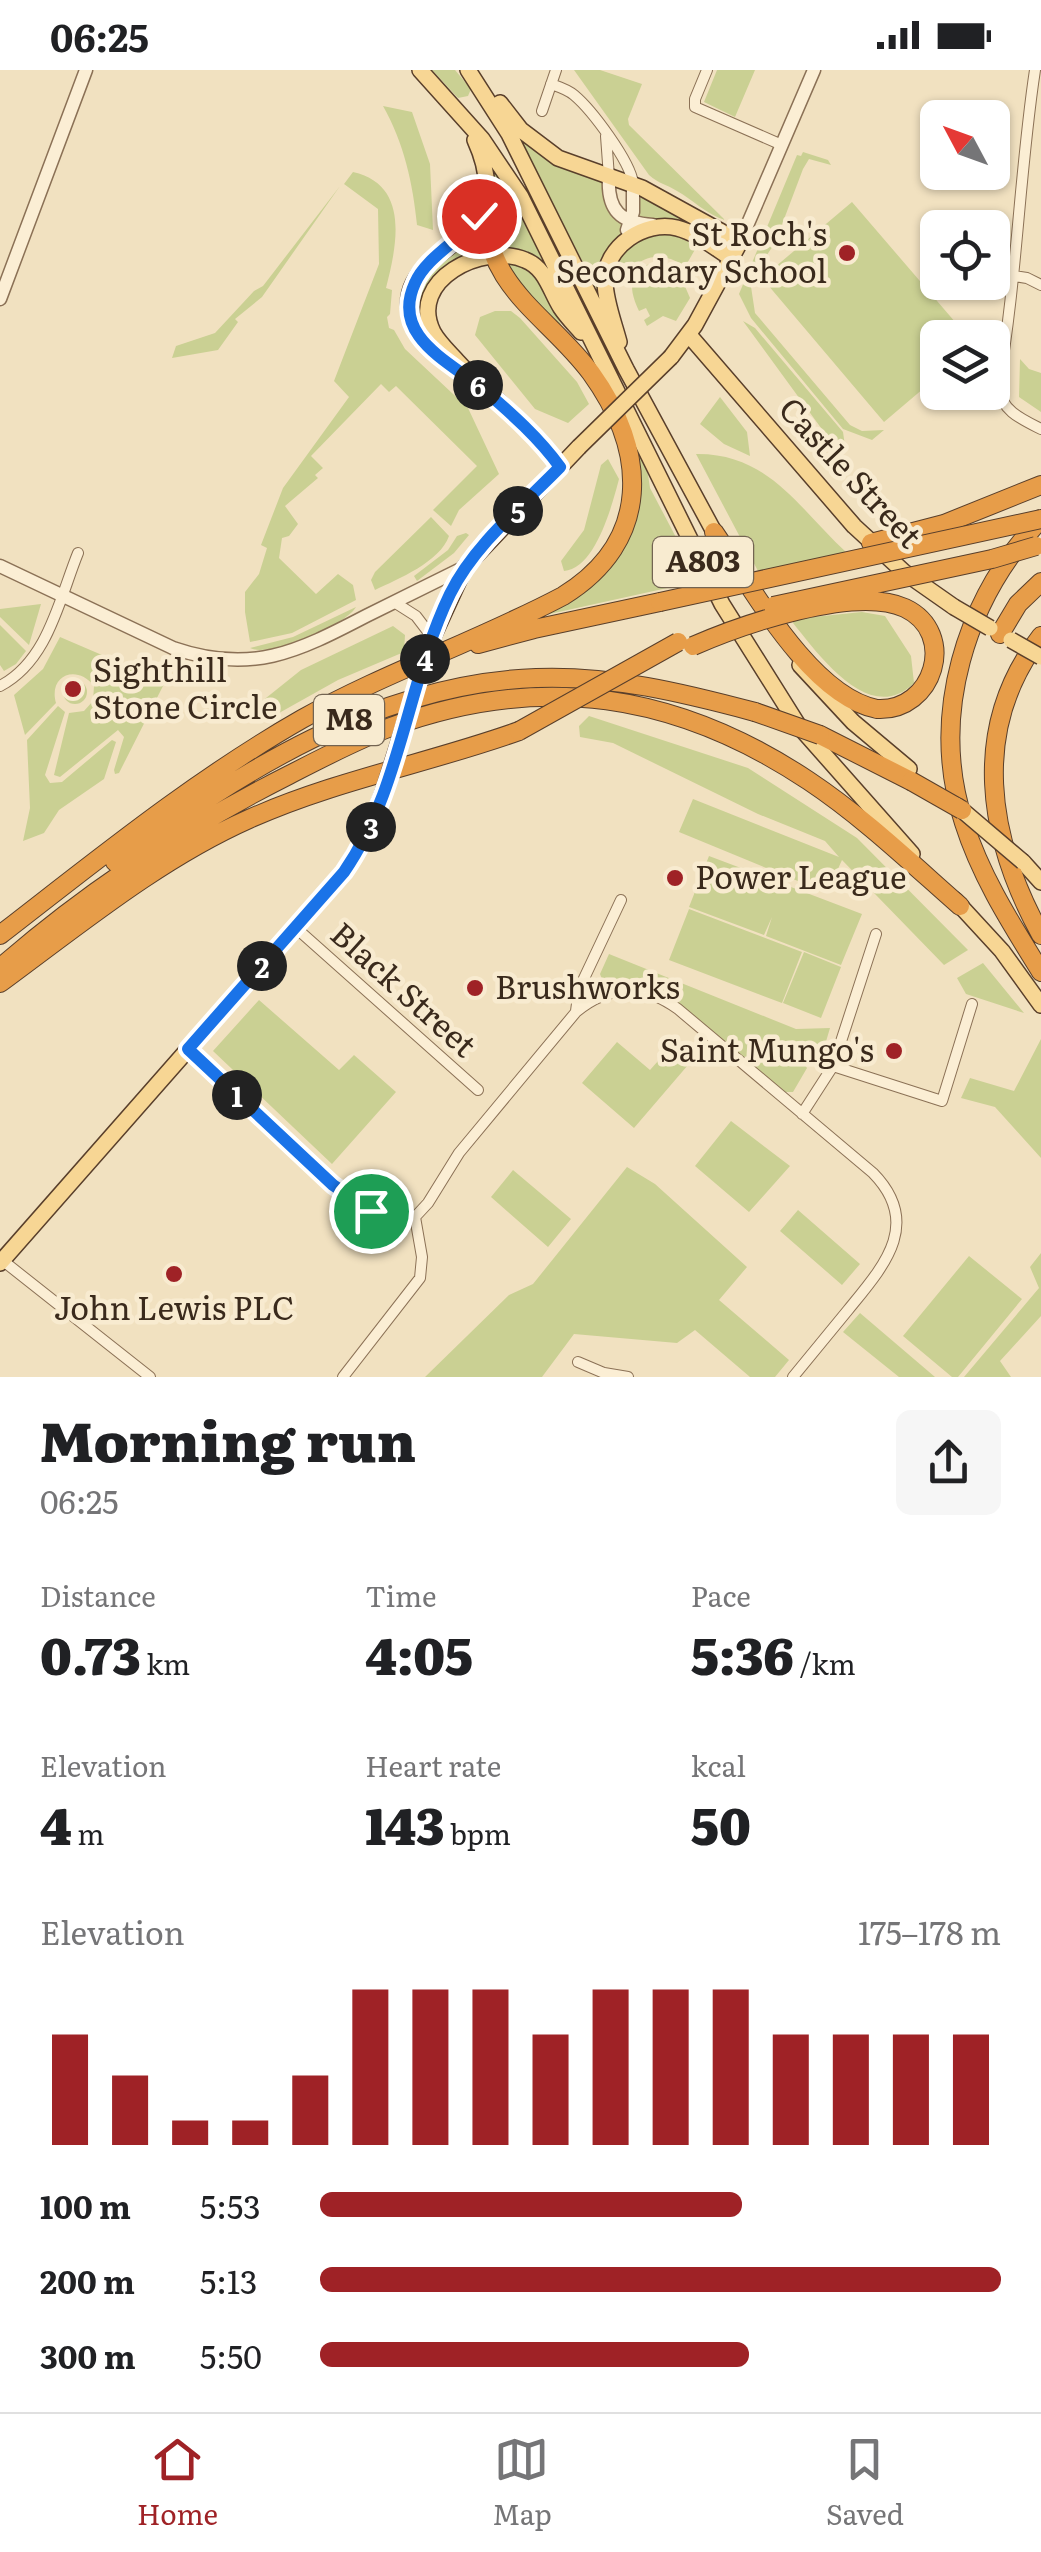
<!DOCTYPE html>
<html lang="en">
<head>
<meta charset="utf-8">
<style>
	:root { --surface:#fff; --page:#f6f6f6; --text:#202124; --muted:#757577; --line:#e0e0e0; --accent:#9f2226 }
	body { margin:0; font-family:Literata,serif; background:var(--page); color:var(--text); height:100vh; display:flex; flex-direction:column; font-size:38px; white-space:nowrap }
	* { box-sizing:border-box; margin:0 }
	p { font-size:32px; color:var(--muted) }
	.icon { flex:none; width:55px; height:55px; fill:none; stroke:currentColor; stroke-width:2; stroke-linecap:round; stroke-linejoin:round }
	.map { position:relative; height:1307px; overflow:hidden }
	.drawer { display:flex; flex-direction:column; background:var(--surface); flex:1 }
	.drawer>* { flex:none }
	.needle { width:65px; rotate:311deg }
	.tools { position:absolute; left:920px; top:30px; display:grid; gap:20px }
	.tools a { display:grid; place-items:center; width:90px; height:90px; border-radius:15px; background:var(--surface); box-shadow:0 2px 8px #0004; font-size:50px }
	.pin { position:absolute; display:grid; place-items:center; width:85px; height:85px; color:#fff; margin:-42px; border:5px solid #fff; border-radius:50%; box-shadow:0 2px 10px #0007 }
	.km { position:absolute; width:50px; height:50px; margin:-25px; border-radius:50%; background:#222; color:#fff; font-size:28px; line-height:50px; text-align:center }
	.round { display:grid; place-items:center; flex:none; width:105px; height:105px; border-radius:15px; background:var(--page) }
	.head { display:flex; align-items:center; justify-content:space-between; height:170px; padding:0 40px }
	h1 { font-size:55px; font-weight:800; line-height:75px }
	.metrics { display:grid; grid-template-columns:repeat(3,1fr); gap:15px; height:170px; padding:10px 40px }
	.metrics div { display:grid; align-content:center }
	.metrics b { font-size:50px; font-weight:800 }
	.metrics small { font-size:28px; font-weight:400 }
	.metrics p { font-size:28px }
	.chart { height:280px; padding:20px 40px }
	.chart p { display:flex; justify-content:space-between }
	.chart svg { width:100%; height:180px; margin-top:10px; stroke:var(--accent); stroke-width:6 }
	ul { padding:0 40px; list-style:none; font-size:32px }
	li { display:grid; grid-template-columns:160px 120px 1fr; align-items:center; height:75px }
	li i { height:25px; border-radius:12px; background:var(--accent) }
	.status { display:flex; justify-content:space-between; align-items:center; height:70px; padding:0 50px; background:var(--surface); direction:ltr }
	.status svg { height:28px; fill:currentColor }
	.dock { display:flex; justify-content:space-around; align-items:center; height:140px; border-top:2px solid var(--line); background:var(--surface); font-size:28px; color:var(--muted) }
	.dock a { display:grid; justify-items:center; gap:5px }
	.dock .on { color:var(--accent) }
	.map>svg:first-child { display:block }
</style>
</head>
<body>
<div class="status"><b>06:25</b><svg viewBox="0 0 49 12"><path d="M0 12V9h3v3zM5 12V6h3v6zM10 12V3h3v9zM15 12V0h3v12zM26 1h20v11H26zM47 4h2v5h-2z"/></svg></div>
<div class="map">
<svg width="1041" height="1307" viewBox="0 0 1041 1307">
	<rect width="100%" height="100%" fill="#f1e1c0"/>
	<!-- green -->
	<path fill="#cad093" d="M432,0H455L471,19L468,26L458,28Z
		M574,0H600L642,14L628,49L629,55L725,150C706,144 693,130 677,121C666,114 659,114 649,105Z
		M717,0H755L735,47L704,32Z
		M383,36L412,42L430,94L433,160L417,155C413,114 404,73 383,36Z
		M519,68L556,94L604,112L605,134L625,155L597,220Z
		M803,82L828,90L831,95L809,89L803,99L775,173L750,210L755,243L850,355L862,361L884,360L872,370L843,359L751,248L739,224L797,85L801,86Z
		M495,100L516,133L547,200L498,181L490,101Z
		M353,102C410,115 397,175 386,218L392,220L390,244L387,247L389,258L394,260L405,279L468,338L499,404L459,440L451,456L433,440L477,396L396,316L389,322L381,314L311,386L323,398L315,405L318,408L285,436L298,454L289,466L282,468L279,488L316,524L338,504L353,515L356,530L292,563L250,572L245,542V522L259,504L267,478L261,475L283,418L349,327L334,311L379,194L378,139L344,114Z
		M340,116L262,227L235,249L238,252L218,280L172,288L176,276L215,263L254,221L263,216Z
		M641,125L681,148V150L636,148Z
		M852,132L968,267L938,268L937,307L884,352L762,208Z
		M480,153L488,183L445,198L425,258H419L414,229L422,208Z
		M647,164H672L697,176L685,197C666,183 647,183 630,200L615,189Z
		M509,193C542,200 550,235 565,262L560,266L502,194Z
		M652,193H668L684,202L681,207L690,228L676,251L663,246L647,256L644,250L650,246L646,238L639,241C629,220 627,202 652,193Z
		M495,241H511L520,248L577,312L589,334L568,353L535,339L475,265L480,247Z
		M743,251L755,258L843,362L845,376L832,373Z
		M1020,289L1029,299L1041,303V342L1019,327Z
		M720,327L747,362L750,386L724,374L700,354Z
		M636,379L647,398L650,418L699,511L536,547L606,497Z
		M696,384C769,383 799,439 847,483L758,501Z
		M608,389L619,409C612,436 595,499 564,501L561,491L584,460L601,395Z
		M431,447L449,466C440,492 398,509 375,520L371,510L375,502Z
		M466,463L469,465L454,483L417,511L414,506L448,480L457,466Z
		M41,534L29,575L0,547V539Z
		M356,537C345,556 269,588 250,578L293,567Z
		M862,542L885,546L911,586L914,613C870,657 819,585 793,553L794,549Z
		M0,555L26,581L16,594L4,601L0,595Z
		M393,556L405,565L404,582L338,610L263,652L255,647L256,636L301,600Z
		M60,567L165,612L119,703L115,704L114,700L124,667L118,660L60,707L54,705L69,643L84,641L93,631L94,616C77,594 48,605 56,633L25,665L14,625L43,599Z
		M63 622a12 12 0 1 1 24 0a12 12 0 1 1-24 0Z
		M58,636L65,642L45,705L50,713L62,712L112,670L116,672L104,709L59,740L44,763L23,771L30,738L27,670Z
		M589,646L748,698L857,768L968,880L944,895L842,790L827,823L679,762L693,729L839,787L825,771L758,744L613,673L580,667L579,656Z
		M709,786L862,844L841,895L766,866L772,847L764,865L689,837Z
		M689,839L802,882L782,933L669,890Z
		M804,882L841,897L821,948L783,933Z
		M609,884L796,959L830,958L822,985L792,977L807,998L793,1022H777L661,922L635,913L604,914L600,904Z
		M983,893L1024,943L966,924L957,908Z
		M259,930L339,1000L354,985L396,1022L332,1094L213,981Z
		M1041,969V1088L995,1037L961,1028L970,1008L1014,1021Z
		M617,972L650,1000L675,972L694,988L634,1058L582,1013Z
		M731,1051L790,1096L749,1142L695,1096Z
		M627,1097L655,1114L747,1197L719,1230L789,1290L775,1307H750L695,1260L677,1273L574,1264L542,1307H425L509,1225L533,1214Z
		M513,1100L571,1149L548,1177L491,1127Z
		M798,1140L860,1194L842,1215L780,1161Z
		M1041,1183V1246L1000,1291L1011,1307H964L1039,1218L1030,1197Z
		M969,1186L1022,1229L958,1307H952L903,1266Z
		M860,1243L935,1307H899L843,1262Z"/>
	<g fill="none" stroke-linecap="round" stroke-linejoin="round">
		<!-- minor casing -->
		<g stroke="#8b7156" stroke-width="12">
			<path id="minor" d="M707,0L695,29V37L782,75
				M1035,0C1019,105 1017,213 998,317C1002,341 1021,349 1041,359
				M551,14C559,17 567,19 574,25C592,40 630,91 633,113
				M542,41L556,0
				M606,66L609,107
				M1014,206L1027,208L1041,215
				M394,532L416,546L432,567
				M0,616C48,591 59,530 78,483
				M296,858L478,1020
				M576,941L579,919L621,830
				M189,979L344,1124L379,1144L415,1147
				M833,996L942,1031L972,934
				M802,1044L833,996L876,864
				M2,1190L150,1307
				M578,1292L604,1303L628,1307
				M343,1307L420,1208L422,1187L415,1147L428,1133L459,1083L576,942C608,915 644,914 678,939L873,1103C923,1154 883,1197 848,1240C830,1262 811,1285 793,1307"/>
		</g>
		<!-- tertiary casing -->
		<g stroke="#8b7156" stroke-width="15">
			<path id="tertiary" d="M609,107C607,140 620,153 653,155
				M627,160L633,142V113
				M740,172L814,0
				M0,229L86,0
				M0,496L173,578C251,605 297,582 366,546C399,530 432,513 465,497"/>
		</g>
		<!-- primary casing -->
		<g stroke="#593f2b" stroke-width="18">
			<path id="primary" d="M420,0L482,69L521,127L722,534L798,655L912,784
				M468,0L509,64L626,299L719,471
				M500,33L521,60L558,88L642,118L740,172L695,255L671,287
				M689,265L854,456L904,502L954,537
				M619,272C614,253 605,230 605,211C605,176 645,150 677,158C697,163 715,178 731,188
				M458,301C421,275 385,235 429,193C447,176 474,164 483,138C491,115 485,92 475,70
				M560,397C532,357 491,328 458,292C450,283 439,273 433,262C407,210 483,172 525,190C546,198 550,221 561,238C567,247 574,254 581,262
				M431,571L465,497L579,377
				M800,595L853,652L909,699
				M1023,792L1041,812
				M955,830L1002,881L1041,935
				M0,1193L344,802L369,761L383,723"/>
		</g>
		<!-- motorway casing -->
		<g stroke="#593f2b" stroke-width="20">
			<path id="motorway" d="M1041,449C965,529 929,646 964,753C981,807 1012,855 1041,902
				M714,462C751,516 810,626 877,639
				M871,473L944,454L1041,415
				M1000,564L1018,534L1041,512
				M1041,566C969,659 988,769 1041,865
				M478,574L534,559L660,532
				M820,665L911,711
				M115,792C242,702 375,614 536,608C610,605 684,623 755,642
				M0,865C97,790 195,710 302,649C386,602 478,571 563,526C652,471 648,382 591,303C548,245 485,219 484,134
				M0,898C87,822 186,757 289,705C322,688 356,670 391,657C541,602 677,623 809,711C863,747 911,793 960,836
				M0,913C79,855 159,789 249,749C336,710 430,693 519,661"/>
		</g>
		<!-- minor -->
		<use href="#minor" stroke="#fbeed4" stroke-width="10"/>
		<!-- tertiary -->
		<use href="#tertiary" stroke="#fbeed4" stroke-width="12"/>
		<!-- primary -->
		<use href="#primary" stroke="#f7d694" stroke-width="15"/>
		<!-- motorway -->
		<use href="#motorway" stroke="#e79d49" stroke-width="18"/>
		<!-- primary-bridge casing -->
		<g stroke="#593f2b" stroke-width="18" stroke-linecap="butt">
			<path id="primary-bridge" d="M579,377L671,287
				M954,537L990,558
				M1011,570L1041,587
				M383,723L431,571
				M956,735L1023,792"/>
		</g>
		<!-- motorway-bridge casing -->
		<g stroke="#593f2b" stroke-width="20" stroke-linecap="butt">
			<path id="motorway-bridge" d="M660,532L1041,449
				M773,536L992,489L1036,476
				M693,576C741,555 855,515 905,538C958,563 934,642 877,639
				M755,642L820,665
				M519,661L678,572
				M911,711L962,740"/>
		</g>
		<!-- primary-bridge -->
		<use href="#primary-bridge" stroke="#f7d694" stroke-width="15"/>
		<!-- motorway-bridge -->
		<use href="#motorway-bridge" stroke="#e79d49" stroke-width="18"/>
	</g>
	<g fill="none" stroke-linecap="round" stroke-linejoin="round">
		<!-- route casing -->
		<g stroke="#fff" stroke-width="20">
			<path id="route" d="M371,1141L333,1115L188,979L344,802C401,720 407,613 450,524C474,475 523,435 560,397C539,368 511,343 484,320C451,292 390,267 415,213C426,187 461,170 479,146"/>
		</g>
		<!-- route -->
		<use href="#route" stroke="#1a73e8" stroke-width="12"/>
	</g>
	<!-- markers -->
	<g fill="#9f2226" stroke="#f8ebd0" stroke-width="4">
		<circle cx="847" cy="183" r="10"/>
		<circle cx="73" cy="619" r="10"/>
		<circle cx="675" cy="808" r="10"/>
		<circle cx="475" cy="918" r="10"/>
		<circle cx="894" cy="981" r="10"/>
		<circle cx="174" cy="1204" r="10"/>
	</g>
	<g text-anchor="middle" stroke-width="9" stroke-linejoin="round" paint-order="stroke">
		<!-- shield labels -->
		<g fill="#f8ebd0" stroke="#736452" stroke-width="2.5">
			<rect x="653" y="467" width="100" height="50" rx="8"/>
			<rect x="314" y="625" width="70" height="50" rx="8"/>
		</g>
		<g font-size="30" font-weight="bold" fill="#3a2a1c">
			<text x="703" y="502">A803</text>
			<text x="349" y="660">M8</text>
		</g>
		<!-- poi labels -->
		<g font-size="32" fill="#3a2a1c" stroke="#f8ebd0" text-anchor="start">
			<text x="827" y="176" text-anchor="end">St Roch's<tspan x="827" dy="37">Secondary School</tspan></text>
			<text x="93" y="612">Sighthill<tspan x="93" dy="37">Stone Circle</tspan></text>
			<text x="695" y="819">Power League</text>
			<text x="495" y="929">Brushworks</text>
			<text x="874" y="992" text-anchor="end">Saint Mungo's</text>
			<text x="174" y="1250" text-anchor="middle">John Lewis PLC</text>
		</g>
		<!-- street labels -->
		<g font-size="32" fill="#3a2a1c" stroke="#f8ebd0">
			<text transform="translate(850 403) rotate(47)" y="11">Castle Street</text>
			<text transform="translate(403 920) rotate(42)" y="11">Black Street</text>
		</g>
	</g>
</svg>
<div class="tools">
<a><svg class="needle" viewBox="-14 -14 28 28"><path d="M0-13l5 13h-10z" fill="#e53935"/><path d="M0 13l5-13h-10z" fill="#757577"/></svg></a>
<a><svg class="icon" aria-label="locate" viewBox="0 0 24 24"><circle cx="12" cy="12" r="6"/><path d="M12 2v4M12 18v4M2 12h4M18 12h4"/></svg></a>
<a><svg class="icon" aria-label="layers" viewBox="0 0 24 24"><path d="M12 4l9 5-9 5-9-5zM3 14l9 5 9-5"/></svg></a>
</div>
<div class="pin" style="left:371px;top:1141px;background:#1e9e55"><svg class="icon" aria-label="arrive" viewBox="0 0 24 24"><path d="M6 21V4h12l-3 4 3 4H6"/></svg></div>
<div class="pin" style="left:479px;top:146px;background:#d93025"><svg class="icon" aria-label="check" viewBox="0 0 24 24"><path d="M5 12l5 5 9-10"/></svg></div>
<b class="km" style="left:237px;top:1025px">1</b>
<b class="km" style="left:262px;top:896px">2</b>
<b class="km" style="left:371px;top:757px">3</b>
<b class="km" style="left:425px;top:589px">4</b>
<b class="km" style="left:518px;top:441px">5</b>
<b class="km" style="left:478px;top:315px">6</b>
</div>
<section class="drawer">
<div class="head"><div><h1>Morning run</h1><p>06:25</p></div><a class="round"><svg class="icon" aria-label="share" viewBox="0 0 24 24"><path d="M12 15V3M7 8l5-5 5 5M5 13v7h14v-7"/></svg></a></div>
<div class="metrics">
<div><p>Distance</p><b>0.73<small> km</small></b></div>
<div><p>Time</p><b>4:05</b></div>
<div><p>Pace</p><b>5:36<small> /km</small></b></div>
</div>
<div class="metrics">
<div><p>Elevation</p><b>4<small> m</small></b></div>
<div><p>Heart rate</p><b>143<small> bpm</small></b></div>
<div><p>kcal</p><b>50</b></div>
</div>
<div class="chart"><p><span>Elevation</span>175–178 m</p>
<svg viewBox="0 0 160 44" preserveAspectRatio="none"><path d="M5 44V17M15 44V27M25 44V38M35 44V38M45 44V27M55 44V6M65 44V6M75 44V6M85 44V17M95 44V6M105 44V6M115 44V6M125 44V17M135 44V17M145 44V17M155 44V17"/></svg>
</div>
<ul>
<li><b>100 m</b>5:53<i style="width:62%"></i></li>
<li><b>200 m</b>5:13<i style="width:100%"></i></li>
<li><b>300 m</b>5:50<i style="width:63%"></i></li>
</ul>
</section>
<nav class="dock">
<a class="on"><svg class="icon" aria-label="home" viewBox="0 0 24 24"><path d="M3 11l9-7 9 7M6 9v11h12V9"/></svg>Home</a>
<a><svg class="icon" aria-label="map" viewBox="0 0 24 24"><path d="M3 6l6-2 6 2 6-2v14l-6 2-6-2-6 2zM9 4v14M15 6v14"/></svg>Map</a>
<a><svg class="icon" aria-label="saved" viewBox="0 0 24 24"><path d="M7 4h10v16l-5-4-5 4z"/></svg>Saved</a>
</nav>
</body>
</html>
